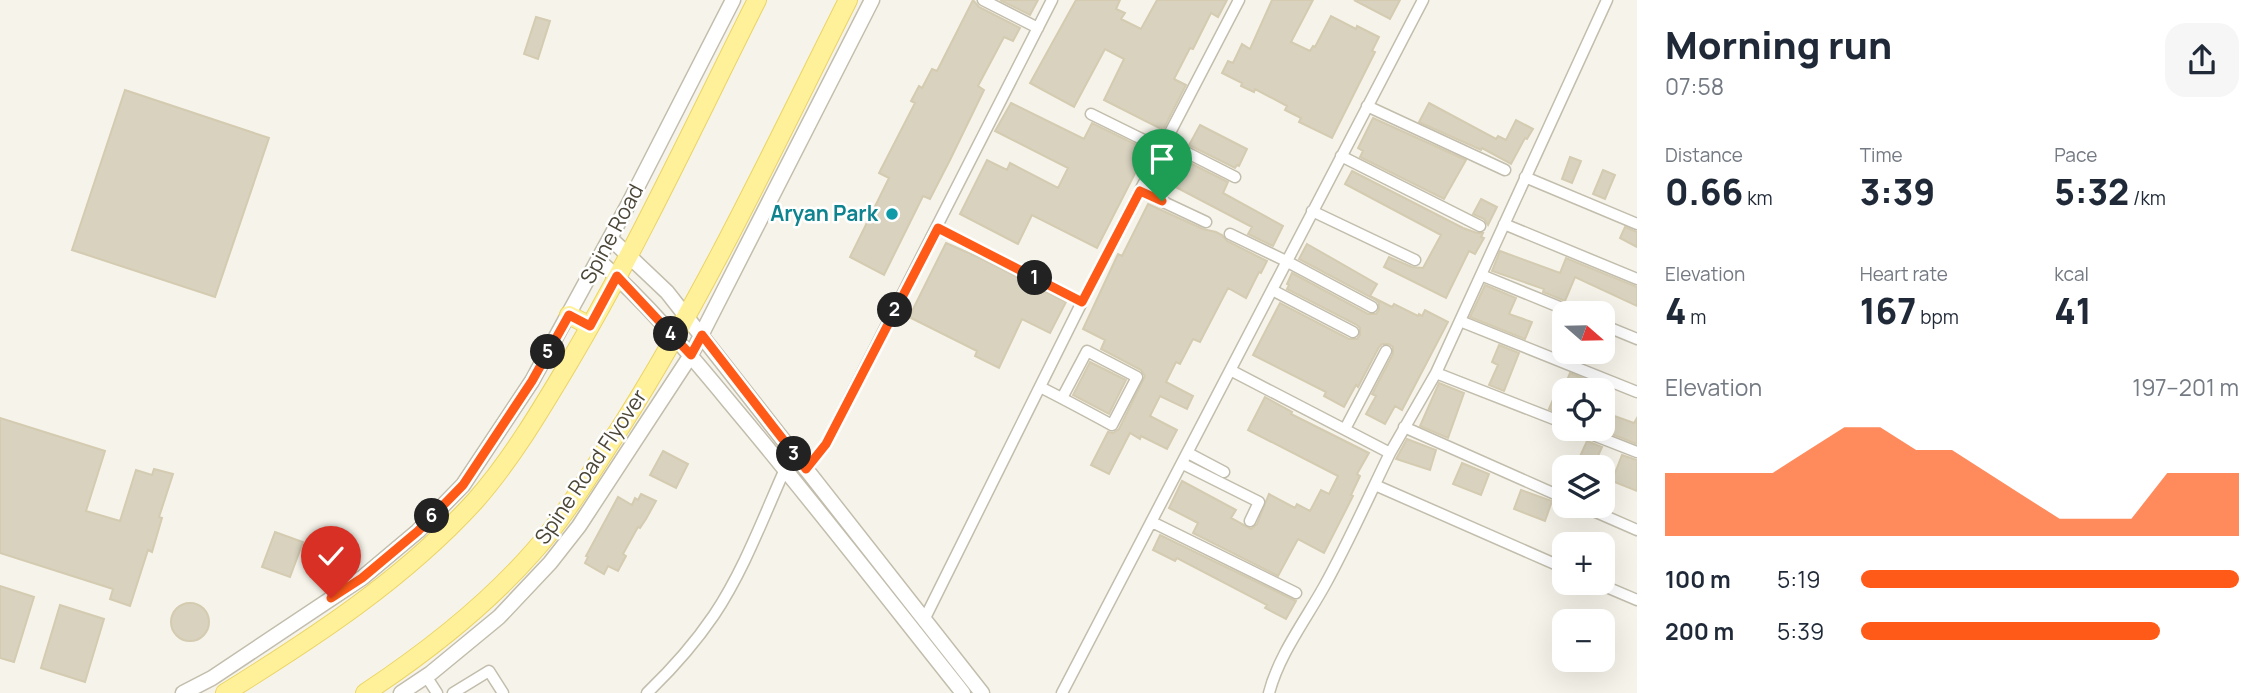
<!DOCTYPE html>
<html lang="en">
<head>
<meta charset="utf-8">
<style>
	:root { --surface:#fff; --page:#f6f6f7; --text:#1f2937; --muted:#747a83; --accent:#ff5a18 }
	body { margin:0; font-family:Manrope,sans-serif; background:var(--page); color:var(--text); height:100vh; display:flex; flex-direction:column; font-size:26px; white-space:nowrap }
	* { box-sizing:border-box; margin:0 }
	p { font-size:23px; color:var(--muted) }
	.icon { flex:none; width:38px; height:38px; fill:none; stroke:currentColor; stroke-width:2; stroke-linecap:round; stroke-linejoin:round }
	.map { position:relative; flex:1; overflow:hidden }
	.side { display:flex; flex-direction:column; background:var(--surface); width:630px }
	.side>* { flex:none }
	.needle { width:46px; rotate:110deg }
	.fabs { position:absolute; left:1552px; top:301px; display:grid; gap:14px }
	.fabs a { display:grid; place-items:center; width:63px; height:63px; border-radius:14px; background:var(--surface); box-shadow:0 7px 28px #0002; font-size:35px }
	.pin { position:absolute; display:grid; place-items:center; width:60px; height:60px; color:#fff; margin:-72px -30px; border-radius:50% 50% 50% 0; rotate:-45deg; box-shadow:0 0 7px #0007 }
	.pin .icon { rotate:45deg }
	.km { position:absolute; width:35px; height:35px; margin:-18px; border-radius:50%; background:#222; color:#fff; font-size:19px; line-height:35px; text-align:center }
	.round { display:grid; place-items:center; flex:none; width:74px; height:74px; border-radius:21px; background:var(--page) }
	.head { display:flex; align-items:center; justify-content:space-between; height:119px; padding:0 28px }
	h1 { font-size:38px; font-weight:800; line-height:52px }
	.figures { display:grid; grid-template-columns:repeat(3,1fr); gap:10px; height:119px; padding:7px 28px }
	.figures div { display:grid; align-content:center }
	.figures b { font-size:35px; font-weight:800 }
	.figures small { font-size:19px; font-weight:400 }
	.figures p { font-size:19px }
	.chart { height:196px; padding:14px 28px }
	.chart p { display:flex; justify-content:space-between }
	.chart svg { width:100%; height:126px; margin-top:7px; fill:var(--accent); opacity:.7 }
	ul { padding:0 28px; list-style:none; font-size:23px }
	li { display:grid; grid-template-columns:112px 84px 1fr; align-items:center; height:52px }
	li i { height:18px; border-radius:9px; background:var(--accent) }
	main { display:flex; flex:1; min-height:0 }
	.map>svg:first-child { display:block }
</style>
</head>
<body>
<main>
<div class="map">
<svg width="1637" height="693" viewBox="0 0 1637 693">
	<rect width="100%" height="100%" fill="#f6f4ea"/>
	<!-- building -->
	<path fill="#d8d2bf" stroke="#d4cbb1" stroke-width="2" d="M973,0L979,7L1020,28L1013,41L1004,37L978,86L984,90L950,160L930,199L923,196L884,275L850,257L889,178L879,173L915,103L911,101L919,86L922,88L932,69L937,71Z
		M1000,0H1038L1030,15Z
		M1076,0H1120L1116,9L1125,13L1121,19L1141,29L1157,0H1227L1218,17L1211,13L1193,49L1190,48L1174,79L1186,85L1163,130L1104,100L1124,59L1105,49L1074,107L1030,83Z
		M1272,0H1313L1291,42L1310,51L1313,46L1315,47L1331,16L1356,29L1357,26L1379,37L1372,51L1375,52L1332,138L1299,122L1301,118L1285,110L1287,106L1255,89L1254,92L1241,86L1242,83L1222,73L1228,61L1233,63L1242,44L1250,49Z
		M1354,0H1400L1390,19Z
		M536,17L550,21L538,59L524,54Z
		M125,90L269,138L215,297L72,250Z
		M1011,103L1084,139L1092,123L1147,150L1097,248L1032,215L1018,244L960,214L987,160L1007,170L1010,163L1058,188L1068,168L995,131Z
		M1429,103L1496,139L1498,136L1506,140L1516,120L1533,129L1527,139L1525,138L1511,164L1482,148L1481,150L1419,122Z
		M1373,118L1466,160L1444,199L1360,157L1363,151L1358,148Z
		M1200,125L1247,149L1239,166L1237,165L1235,168L1189,145Z
		M1570,157L1581,161L1572,183L1562,179Z
		M1180,158L1228,182L1223,193L1283,226L1273,246L1248,234L1252,227L1168,183Z
		M1603,170L1615,175L1605,199L1593,194Z
		M1352,171L1463,228L1477,233H1483L1481,237L1484,238L1475,254L1469,251L1446,298L1384,267L1389,257L1412,267L1423,268L1441,235L1345,184Z
		M1481,199L1497,207L1488,225L1484,219L1473,214Z
		M1148,204L1203,229L1216,232L1222,235L1227,241L1267,261L1261,273L1259,272L1246,298L1228,288L1200,342L1193,339L1180,364L1176,362L1166,382L1193,396L1187,409L1160,396L1150,416L1177,430L1167,449L1141,436L1140,439L1130,433L1109,474L1091,465L1108,432L1113,433L1119,429L1145,376L1141,370L1101,349L1105,340L1083,329L1118,254L1122,256Z
		M1625,227L1637,232V247L1620,238Z
		M946,243L978,257L1066,302L1050,333L1022,319L999,368L975,356L977,351L909,317Z
		M1307,244L1377,284L1370,296L1392,307L1394,304L1418,316L1419,314L1422,316L1425,310L1448,322L1402,410L1395,406L1385,424L1366,414L1376,396L1372,394L1393,354V347L1389,344H1382L1379,347L1358,387L1356,385L1344,407L1324,396L1326,392L1253,355L1280,303L1349,339H1357L1360,335V328L1357,325L1287,289L1289,285L1287,284L1292,273L1368,314H1376L1379,310V303L1376,300L1299,259Z
		M1500,251L1560,273L1566,258L1637,287V306L1575,277L1565,301L1543,292L1544,289L1492,271Z
		M1485,285L1516,298L1509,314L1532,322L1525,339L1470,317Z
		M1499,345L1519,353L1504,391L1489,385L1498,365L1492,362Z
		M1090,362L1126,380L1109,414L1073,395Z
		M1570,373L1611,390H1563Z
		M1439,383L1464,393L1448,438L1420,426Z
		M1557,390L1564,393V415L1549,409Z
		M1265,397L1292,412L1291,414L1369,453L1357,474L1360,476L1351,495L1353,496L1324,553L1298,539L1278,576L1193,533L1198,523L1169,508L1182,481L1236,510L1231,518L1251,529L1257,524L1269,494L1295,508L1297,504L1310,511L1321,490L1329,494L1338,476L1248,430Z
		M1603,412L1634,423L1637,418V444L1599,429H1603Z
		M0,418L105,451L86,511L120,521L136,470L152,475L154,469L173,474L159,517L162,518L152,552L148,550L130,606L110,599L113,589L0,553Z
		M1407,439L1436,450L1430,470L1396,459Z
		M1587,441L1602,447L1593,467H1585L1577,463Z
		M663,451L688,464L676,488L650,475Z
		M1622,455L1637,460V491L1612,481Z
		M1462,463L1489,474L1481,495L1453,484Z
		M1521,490L1552,501L1545,521L1514,509Z
		M641,494L656,501L646,519L640,528L638,527L623,554L626,556L618,571L608,566L604,574L585,563L588,557L586,556L618,497L632,505L635,498L638,500Z
		M275,532L303,542L290,577L262,567Z
		M1160,535L1296,601L1286,619L1265,608L1267,605L1177,558L1175,561L1153,550Z
		M0,586L34,597L14,662L0,658Z
		M171 622a19 19 0 1 1 38 0a19 19 0 1 1-38 0Z
		M60,605L104,619L85,682L41,668Z"/>
	<g fill="none" stroke-linecap="round" stroke-linejoin="round">
		<!-- minor casing -->
		<g stroke="#c2bdac" stroke-width="13">
			<path id="minor" d="M983,0L1038,28
				M1367,106L1505,170
				M1091,114L1162,149
				M1166,142L1235,177
				M1341,156L1480,226
				M1525,177L1637,224
				M1140,191L1206,222
				M1312,211L1415,260
				M1504,224L1637,279
				M938,228L1082,302
				M1230,234L1286,261L1372,307
				M1481,275L1574,313
				M1272,290L1353,332
				M1460,321L1637,392
				M1603,325L1637,339
				M1232,371L1390,453L1436,373L1607,0
				M1436,373L1564,423
				M1040,387C1064,399 1088,412 1112,425L1137,377L1087,351L1062,398
				M1404,427L1564,498
				M1345,429L1386,351
				M1578,429L1637,452
				M1188,453L1224,472
				M1183,464L1259,502L1250,521
				M806,469L826,444L1052,0
				M1375,485L1564,568
				M1582,506L1637,530
				M1152,522L1296,593
				M1597,583L1637,600
				M924,620L1082,302L1239,0
				M426,676L437,693
				M453,693L489,671L503,693
				M647,693C672,669 695,643 714,615C744,570 763,518 785,469
				M1062,693L1423,0
				M1269,693C1279,654 1307,618 1326,583C1349,541 1369,496 1390,453"/>
		</g>
		<!-- tertiary casing -->
		<g stroke="#c2bdac" stroke-width="17">
			<path id="tertiary" d="M610,238L667,292L982,693
				M598,260C651,306 696,362 741,416C817,507 889,600 963,693
				M183,693L212,678L362,578L418,531L463,485L532,381L628,205L733,0
				M401,693L431,673L499,617L550,563L579,526L691,355L872,0"/>
		</g>
		<!-- primary casing -->
		<g stroke="#ebd463" stroke-width="20">
			<path id="primary" d="M569,315L590,326
				M225,693C315,637 404,579 475,501C512,459 542,408 570,361C639,244 696,121 757,0
				M365,693C427,652 485,607 534,551C568,513 594,467 622,425C708,289 776,143 848,0"/>
		</g>
		<!-- minor -->
		<use href="#minor" stroke="#fff" stroke-width="10"/>
		<!-- tertiary -->
		<use href="#tertiary" stroke="#fff" stroke-width="14"/>
		<!-- primary -->
		<use href="#primary" stroke="#fff09a" stroke-width="18"/>
	</g>
	<g fill="none" stroke-linecap="round" stroke-linejoin="round">
		<!-- route casing -->
		<g stroke="#fff" stroke-width="14">
			<path id="route" d="M331,598L362,578L418,531L463,485L532,381L569,315L590,326L617,276L691,355L702,335L806,469L826,444L938,228L1082,302L1140,191L1162,201"/>
		</g>
		<!-- route -->
		<use href="#route" stroke="#ff5a18" stroke-width="9"/>
	</g>
	<!-- markers -->
	<circle fill="#0f9aa8" stroke="#fff" stroke-width="2.5" cx="892" cy="214" r="7"/>
	<g text-anchor="middle" stroke-width="5" stroke-linejoin="round" paint-order="stroke">
		<!-- culture labels -->
		<g font-size="21" font-weight="bold" fill="#0d838f" stroke="#fff" text-anchor="end">
			<text x="878" y="221">Aryan Park</text>
		</g>
		<!-- street labels -->
		<g font-size="21" fill="#4b4637" stroke="#fff">
			<text transform="translate(612 234) rotate(-62)" y="7">Spine Road</text>
			<text transform="translate(591 467) rotate(-56)" y="7">Spine Road Flyover</text>
		</g>
	</g>
</svg>
<div class="fabs">
<a><svg class="needle" viewBox="-14 -14 28 28"><path d="M0-13l5 13h-10z" fill="#e53935"/><path d="M0 13l5-13h-10z" fill="#747a83"/></svg></a>
<a><svg class="icon" aria-label="locate" viewBox="0 0 24 24"><circle cx="12" cy="12" r="6"/><path d="M12 2v4M12 18v4M2 12h4M18 12h4"/></svg></a>
<a><svg class="icon" aria-label="layers" viewBox="0 0 24 24"><path d="M12 4l9 5-9 5-9-5zM3 14l9 5 9-5"/></svg></a>
<a>+</a>
<a>−</a>
</div>
<div class="pin" style="left:1162px;top:201px;background:#1e9e55"><svg class="icon" aria-label="arrive" viewBox="0 0 24 24"><path d="M6 21V4h12l-3 4 3 4H6"/></svg></div>
<div class="pin" style="left:331px;top:598px;background:#d93025"><svg class="icon" aria-label="check" viewBox="0 0 24 24"><path d="M5 12l5 5 9-10"/></svg></div>
<b class="km" style="left:1035px;top:278px">1</b>
<b class="km" style="left:895px;top:310px">2</b>
<b class="km" style="left:794px;top:454px">3</b>
<b class="km" style="left:671px;top:334px">4</b>
<b class="km" style="left:548px;top:352px">5</b>
<b class="km" style="left:432px;top:516px">6</b>
</div>
<section class="side">
<div class="head"><div><h1>Morning run</h1><p>07:58</p></div><a class="round"><svg class="icon" aria-label="share" viewBox="0 0 24 24"><path d="M12 15V3M7 8l5-5 5 5M5 13v7h14v-7"/></svg></a></div>
<div class="figures">
<div><p>Distance</p><b>0.66<small> km</small></b></div>
<div><p>Time</p><b>3:39</b></div>
<div><p>Pace</p><b>5:32<small> /km</small></b></div>
</div>
<div class="figures">
<div><p>Elevation</p><b>4<small> m</small></b></div>
<div><p>Heart rate</p><b>167<small> bpm</small></b></div>
<div><p>kcal</p><b>41</b></div>
</div>
<div class="chart"><p><span>Elevation</span>197–201 m</p>
<svg viewBox="0 0 160 44" preserveAspectRatio="none"><path d="M0 44V22L10 22L20 22L30 22L40 14L50 6L60 6L70 14L80 14L90 22L100 30L110 38L120 38L130 38L140 22L150 22L160 22V44z"/></svg>
</div>
<ul>
<li><b>100 m</b>5:19<i style="width:100%"></i></li>
<li><b>200 m</b>5:39<i style="width:79%"></i></li>
</ul>
</section>
</main>
</body>
</html>
